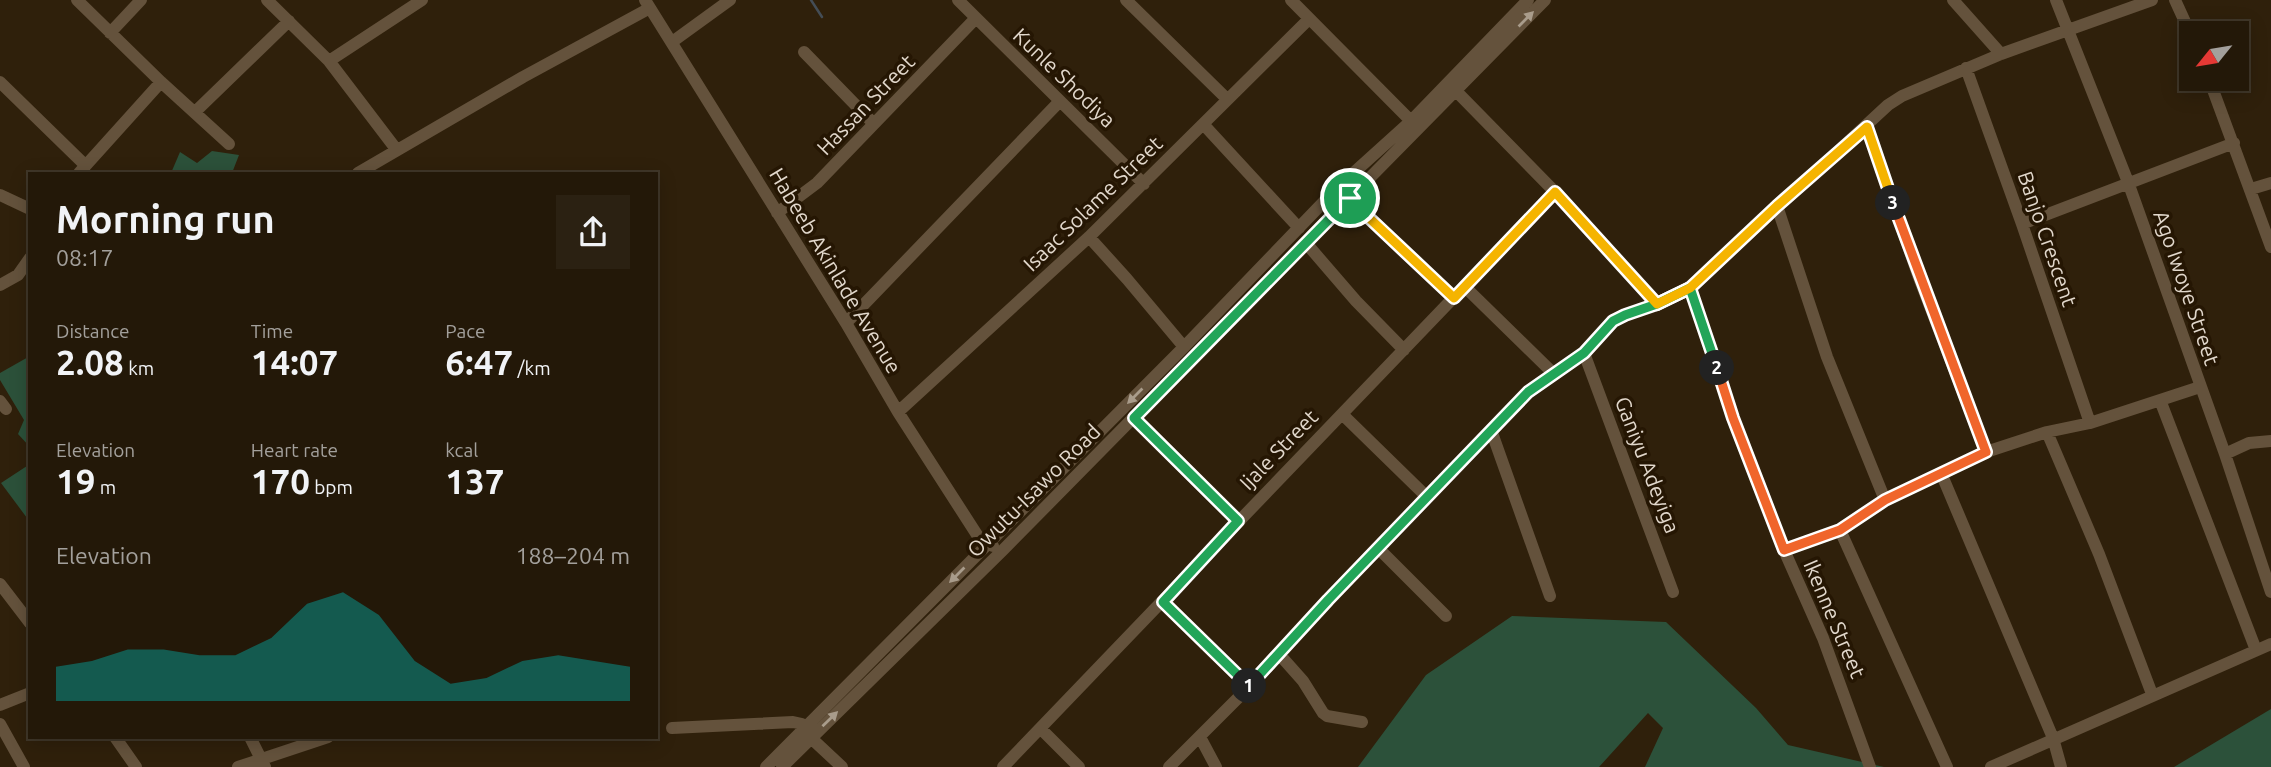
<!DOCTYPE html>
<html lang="en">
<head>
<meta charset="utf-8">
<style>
	:root { --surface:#231808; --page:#2b2112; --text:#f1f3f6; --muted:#a3a09c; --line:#403729; --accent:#0f766e }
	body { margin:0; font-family:Ubuntu,sans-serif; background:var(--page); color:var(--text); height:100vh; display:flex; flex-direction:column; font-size:26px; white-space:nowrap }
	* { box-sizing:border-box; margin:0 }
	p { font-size:23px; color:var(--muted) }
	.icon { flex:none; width:38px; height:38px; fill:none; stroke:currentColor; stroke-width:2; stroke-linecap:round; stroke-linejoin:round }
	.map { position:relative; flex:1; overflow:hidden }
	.drawer { position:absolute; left:28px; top:172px; width:630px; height:567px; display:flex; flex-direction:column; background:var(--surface); border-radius:0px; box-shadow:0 4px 18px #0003,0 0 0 2px var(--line) }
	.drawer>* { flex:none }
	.needle { width:46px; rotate:240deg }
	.fabs { position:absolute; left:2179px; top:21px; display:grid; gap:14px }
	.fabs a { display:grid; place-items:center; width:70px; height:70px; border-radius:0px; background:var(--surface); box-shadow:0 4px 18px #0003,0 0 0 2px var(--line); font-size:35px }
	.pin { position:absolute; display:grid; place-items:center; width:60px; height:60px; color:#fff; margin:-30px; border:4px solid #fff; border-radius:50%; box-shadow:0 2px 7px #0007 }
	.km { position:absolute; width:35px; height:35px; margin:-18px; border-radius:50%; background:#222; color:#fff; font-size:19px; line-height:35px; text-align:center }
	.round { display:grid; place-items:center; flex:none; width:74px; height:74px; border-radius:0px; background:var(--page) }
	.head { display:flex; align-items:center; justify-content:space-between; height:119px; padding:0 28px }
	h1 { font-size:38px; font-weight:600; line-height:52px }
	.stats { display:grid; grid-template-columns:repeat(3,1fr); gap:10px; height:119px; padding:7px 28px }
	.stats div { display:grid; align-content:center }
	.stats b { font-size:35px; font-weight:600 }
	.stats small { font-size:19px; font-weight:400 }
	.stats p { font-size:19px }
	.chart { height:196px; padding:14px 28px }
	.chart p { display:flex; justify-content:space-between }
	.chart svg { width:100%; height:126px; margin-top:7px; fill:var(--accent); opacity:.7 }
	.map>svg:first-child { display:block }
</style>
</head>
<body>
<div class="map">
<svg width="2271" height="767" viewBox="0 0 2271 767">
	<rect width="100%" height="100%" fill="#2f200b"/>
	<!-- green -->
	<path fill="#2c513a" d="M212,151L239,155L232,173H171L180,152L197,163Z
		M30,356V447L18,434L24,420L0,380V373Z
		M30,464V522L1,483Z
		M1512,616L1666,622L1756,708L1788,745L1884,767H1645L1663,728L1648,713L1599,767H1358L1426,675Z
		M2271,709V767H2174Z"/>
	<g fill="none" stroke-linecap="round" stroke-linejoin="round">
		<!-- stream -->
		<path stroke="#444d56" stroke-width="2.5" d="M811,0L822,17"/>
		<!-- minor -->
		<path stroke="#64523c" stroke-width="12" d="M77,0L161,82L229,144
			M267,0L329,61L396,149
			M645,0L846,323L898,412L981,541L993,546
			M958,0L1144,184
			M1126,0L1227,99
			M1291,0L1411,121
			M1953,0L2001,54
			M2056,0L2128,182L2225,454L2271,592
			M2175,0L2191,35
			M110,33L141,0
			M672,42L730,0
			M804,52L874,124
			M329,61L422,0
			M1966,68L2022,224L2090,423
			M2209,79L2271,247
			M0,82L85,165
			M1455,90L1555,192L1657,304
			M195,112L289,21
			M1204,125L1299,228
			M1867,127L1918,275L1986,452
			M79,173L161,82
			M358,173L523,77L650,8
			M2251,189L2271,183
			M0,195L30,209
			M1350,198L1366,215L1454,298
			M1777,206L1827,357L1885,500
			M777,213L817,183L976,18
			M2022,224L2234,143
			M1089,237L1127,279L1184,347
			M1306,243L1356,301L1404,350
			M0,285L18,275L30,258
			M1465,287L1554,374
			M1690,288L1733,418L1784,550L1823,638L1870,767
			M846,323L1060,101
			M1584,353L1673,592
			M2160,400L2256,650
			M0,401L6,409
			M898,412L1089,237L1309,19
			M1342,414L1427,497
			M1134,418L1238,521
			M1491,430L1550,596
			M2047,432L2099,554L2152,694
			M2225,454L2249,443L2271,441
			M1941,473L2053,738L2061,767
			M1840,530L1947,767
			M1378,548L1446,616
			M1784,550L1840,530L1885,500L1986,452L2047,432L2090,423L2200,387
			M0,584L30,623
			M1163,602L1250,686
			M1279,654L1303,681L1323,713L1327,716L1362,722
			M0,705L30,693
			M0,724L24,767
			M672,728L793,722L802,724L804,728
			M1041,729L1079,767
			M115,737L136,767
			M250,737L265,767
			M1200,737L1216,767
			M811,738L842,767
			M238,767L328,737
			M766,767L1184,347L1339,186L1411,121L1528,0
			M782,767L1003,550L1545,0
			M1003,767L1555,192
			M1169,767L1250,686L1328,600L1529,392L1584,353L1613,321L1625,315L1657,304L1690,288L1888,105L1902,96L2001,54L2152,0
			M1991,767L2271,644"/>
	</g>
	<!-- one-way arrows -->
	<defs><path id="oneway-solid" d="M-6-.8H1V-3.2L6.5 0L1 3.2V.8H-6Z" transform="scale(1.75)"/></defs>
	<g fill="#a99c8b">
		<use href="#oneway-solid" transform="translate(1526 19) rotate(-45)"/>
		<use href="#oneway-solid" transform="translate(1135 396) rotate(135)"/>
		<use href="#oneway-solid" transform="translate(957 575) rotate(135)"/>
		<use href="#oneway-solid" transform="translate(830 719) rotate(-44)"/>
	</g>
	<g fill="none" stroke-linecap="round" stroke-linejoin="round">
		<!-- split-1 casing -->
		<g stroke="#fff" stroke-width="14">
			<path id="split-1" d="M1249,686L1163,602L1238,521L1134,418L1350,198"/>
		</g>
		<!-- split-2 casing -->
		<g stroke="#fff" stroke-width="14">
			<path id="split-2" d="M1249,686L1328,600L1528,392L1584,353L1613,321L1625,315L1657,304L1690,288L1717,368"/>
		</g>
		<!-- split-3 casing -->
		<g stroke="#fff" stroke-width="14">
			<path id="split-3" d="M1717,368L1733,418L1784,550L1840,530L1885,500L1986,452L1893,203"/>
		</g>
		<!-- split-4 casing -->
		<g stroke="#fff" stroke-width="14">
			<path id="split-4" d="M1350,198L1366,215L1454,298L1555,192L1657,304L1690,288L1777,206L1867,127L1893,203"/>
		</g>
		<!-- split-1 -->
		<use href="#split-1" stroke="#22a559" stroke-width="9"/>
		<!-- split-2 -->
		<use href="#split-2" stroke="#22a559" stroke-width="9"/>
		<!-- split-3 -->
		<use href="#split-3" stroke="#f0652b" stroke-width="9"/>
		<!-- split-4 -->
		<use href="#split-4" stroke="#f5b400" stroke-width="9"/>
	</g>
	<g text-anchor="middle" stroke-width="7" stroke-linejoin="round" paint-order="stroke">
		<!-- street labels -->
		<g font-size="21" fill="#e2d8cc" stroke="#251603">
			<text transform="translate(1064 78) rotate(44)" y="7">Kunle Shodiya</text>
			<text transform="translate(866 105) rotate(-46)" y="7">Hassan Street</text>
			<text transform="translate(1093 204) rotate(-44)" y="7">Isaac Solame Street</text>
			<text transform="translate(2047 239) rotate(71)" y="7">Banjo Crescent</text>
			<text transform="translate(835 271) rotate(59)" y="7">Habeeb Akinlade Avenue</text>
			<text transform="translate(2186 288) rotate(71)" y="7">Ago Iwoye Street</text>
			<text transform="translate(1279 450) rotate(-46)" y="7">Ijale Street</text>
			<text transform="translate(1647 465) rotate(69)" y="7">Ganiyu Adeyiga</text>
			<text transform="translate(1034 491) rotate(-45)" y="7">Owutu-Isawo Road</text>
			<text transform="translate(1834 619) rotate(67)" y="7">Ikenne Street</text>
		</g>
	</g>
</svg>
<div class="fabs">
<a><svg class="needle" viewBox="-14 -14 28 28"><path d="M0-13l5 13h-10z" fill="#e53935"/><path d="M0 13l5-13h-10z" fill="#a3a09c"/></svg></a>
</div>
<div class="pin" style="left:1350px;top:198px;background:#1e9e55"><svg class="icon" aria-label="arrive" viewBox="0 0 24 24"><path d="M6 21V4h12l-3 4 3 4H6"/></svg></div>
<b class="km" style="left:1249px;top:686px">1</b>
<b class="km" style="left:1717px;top:368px">2</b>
<b class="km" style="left:1893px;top:203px">3</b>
<section class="drawer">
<div class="head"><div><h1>Morning run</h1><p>08:17</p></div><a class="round"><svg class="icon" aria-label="share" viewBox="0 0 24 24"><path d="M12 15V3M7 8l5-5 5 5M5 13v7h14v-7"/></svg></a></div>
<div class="stats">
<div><p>Distance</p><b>2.08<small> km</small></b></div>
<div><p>Time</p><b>14:07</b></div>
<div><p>Pace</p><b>6:47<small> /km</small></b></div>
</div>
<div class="stats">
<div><p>Elevation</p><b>19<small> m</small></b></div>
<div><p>Heart rate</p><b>170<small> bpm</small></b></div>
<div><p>kcal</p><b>137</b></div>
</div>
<div class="chart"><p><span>Elevation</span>188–204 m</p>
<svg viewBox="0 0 160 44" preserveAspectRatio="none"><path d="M0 44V32L10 30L20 26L30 26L40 28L50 28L60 22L70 10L80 6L90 14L100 30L110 38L120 36L130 30L140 28L150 30L160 32V44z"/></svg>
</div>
</section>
</div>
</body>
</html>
